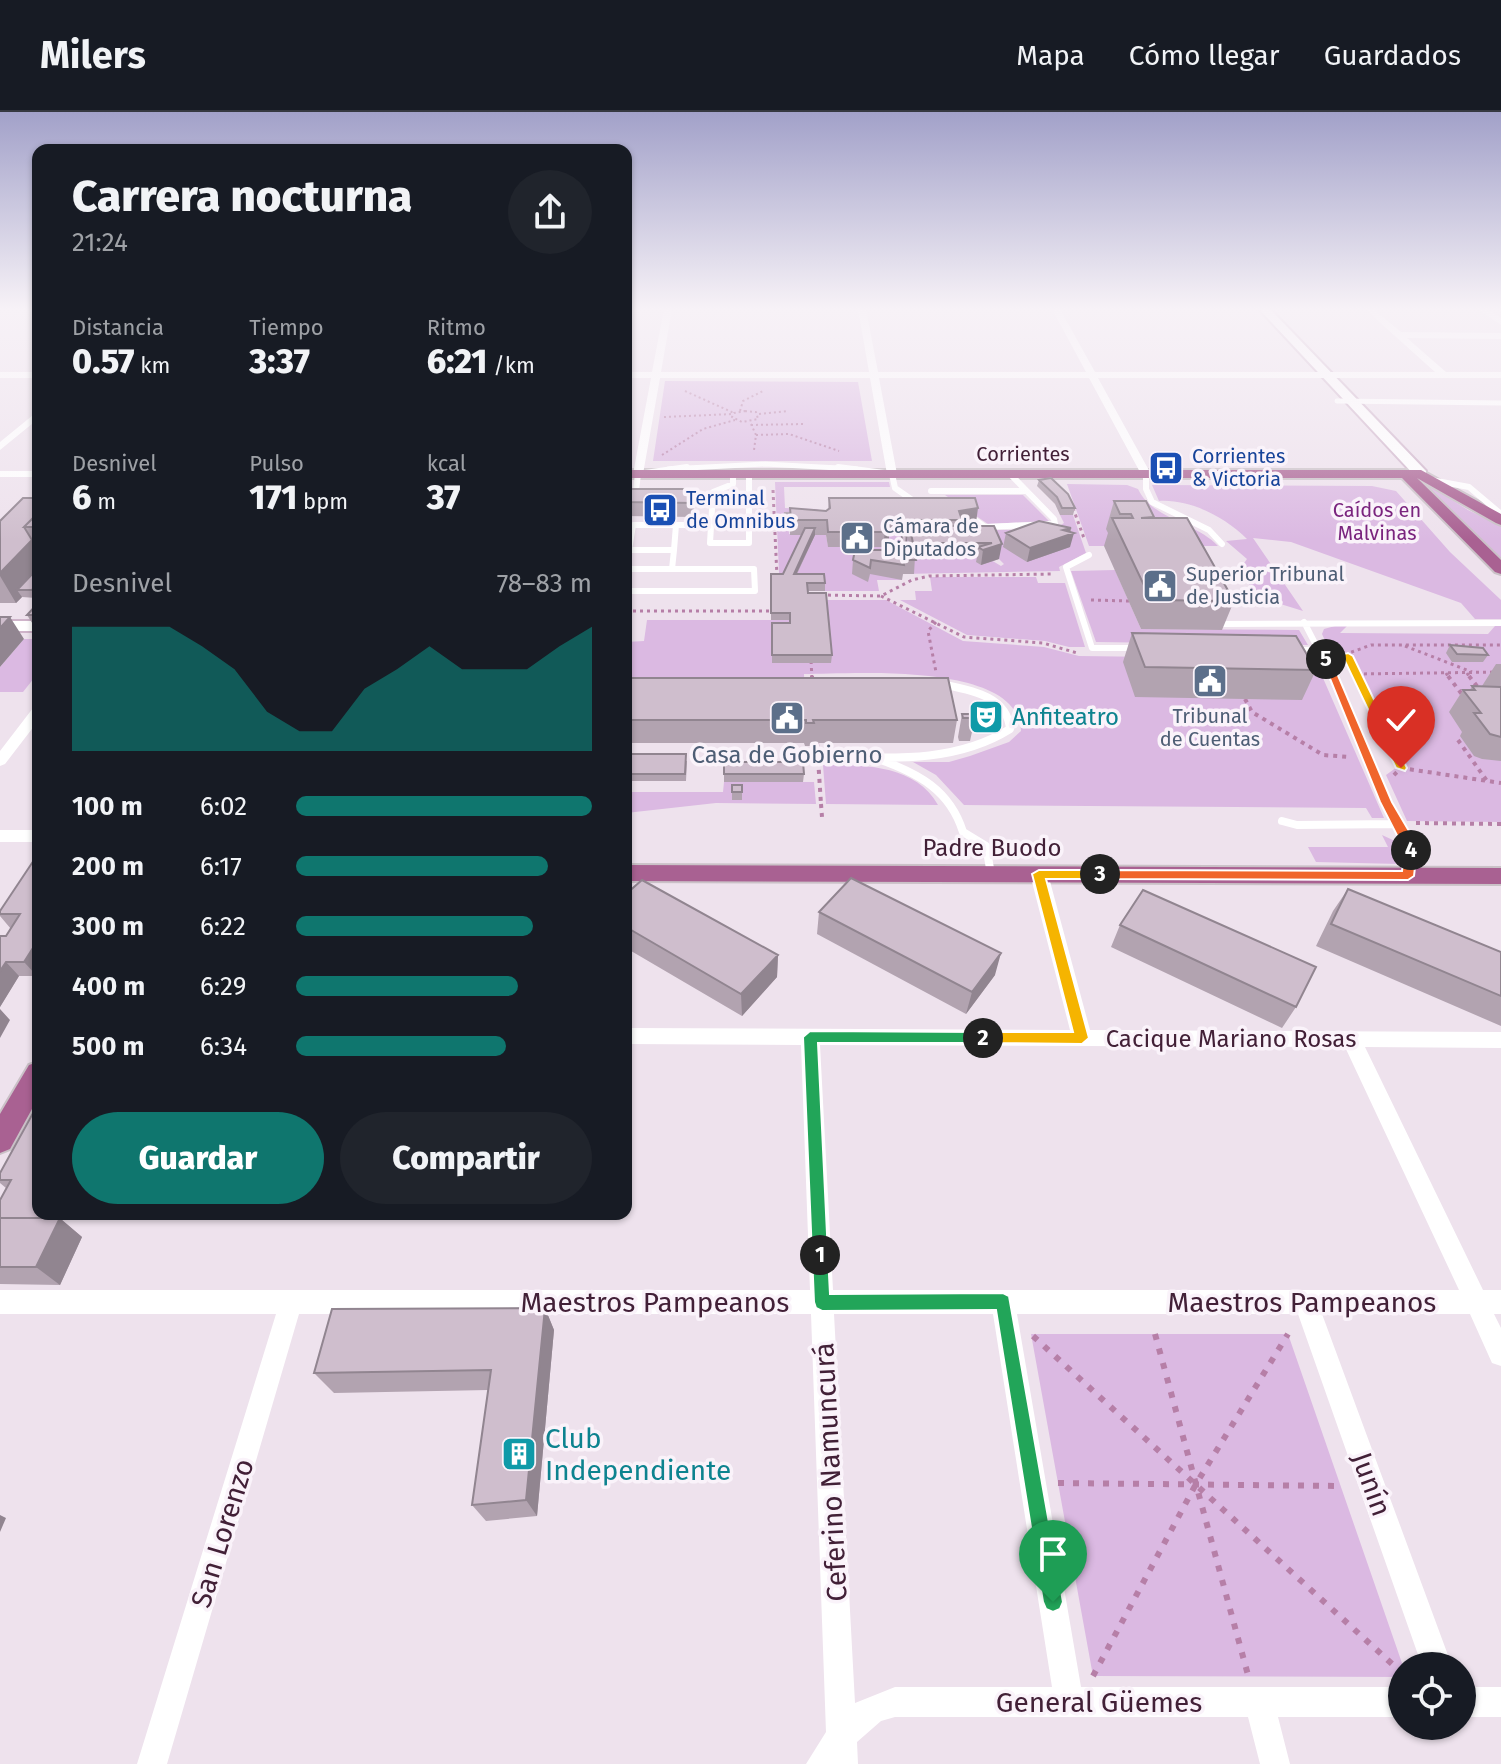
<!DOCTYPE html>
<html lang="es">
<head>
<meta charset="utf-8">
<style>
	:root { --surface:#171b24; --page:#20242c; --text:#f1f3f6; --muted:#9ea1a6; --line:#363941; --accent:#0f766e }
	body { margin:0; font-family:"Fira Sans",sans-serif; background:var(--page); color:var(--text); height:100vh; display:flex; flex-direction:column; font-size:30px; white-space:nowrap }
	* { box-sizing:border-box; margin:0 }
	p { font-size:26px; color:var(--muted) }
	.icon { flex:none; width:44px; height:44px; fill:none; stroke:currentColor; stroke-width:2; stroke-linecap:round; stroke-linejoin:round }
	.map { position:relative; flex:1; overflow:hidden }
	.panel { position:absolute; left:32px; top:32px; width:600px; height:1076px; display:flex; flex-direction:column; background:var(--surface); border-radius:16px; box-shadow:0 2px 6px #0004 }
	.panel>* { flex:none }
	.tools { position:absolute; left:1388px; top:1540px; display:grid; gap:16px }
	.tools a { display:grid; place-items:center; width:88px; height:88px; border-radius:50%; background:var(--surface); box-shadow:0 2px 6px #0004; font-size:40px }
	.pin { position:absolute; display:grid; place-items:center; width:68px; height:68px; color:#fff; margin:-82px -34px; border-radius:50% 50% 50% 0; rotate:-45deg; box-shadow:0 0 8px #0007 }
	.pin .icon { rotate:45deg }
	.km { position:absolute; width:40px; height:40px; margin:-20px; border-radius:50%; background:#222; color:#fff; font-size:22px; line-height:40px; text-align:center }
	.round { display:grid; place-items:center; flex:none; width:84px; height:84px; border-radius:42px; background:var(--page) }
	.headline { display:flex; align-items:center; justify-content:space-between; height:136px; padding:0 40px }
	h1 { font-size:44px; font-weight:800; line-height:60px }
	.metrics { display:grid; grid-template-columns:repeat(3,1fr); gap:12px; height:136px; padding:8px 40px }
	.metrics div { display:grid; align-content:center }
	.metrics b { font-size:34px; font-weight:800 }
	.metrics small { font-size:22px; font-weight:400 }
	.metrics p { font-size:22px }
	.chart { height:224px; padding:16px 40px }
	.chart p { display:flex; justify-content:space-between }
	.chart svg { width:100%; height:144px; margin-top:8px; fill:var(--accent); opacity:.7 }
	.cta { display:flex; gap:16px; margin-top:auto; padding:16px 40px }
	.cta a { flex:1; height:92px; border-radius:48px; background:var(--accent); color:#fff; font-size:32px; font-weight:800; line-height:92px; text-align:center }
	.cta a+a { background:var(--page); color:var(--text) }
	ul { padding:0 40px; list-style:none; font-size:26px }
	li { display:grid; grid-template-columns:128px 96px 1fr; align-items:center; height:60px }
	li i { height:20px; border-radius:10px; background:var(--accent) }
	header { display:flex; align-items:center; gap:48px; box-sizing:border-box; height:112px; padding:0 40px; background:var(--surface); border-bottom:2px solid var(--line) }
	header strong { font-size:38px }
	nav { display:flex; gap:44px; margin-inline-start:auto; font-size:28px }
	.map>svg:first-child { display:block }
</style>
</head>
<body>
<header>
<strong>Milers</strong>
<nav><a>Mapa</a><a>Cómo llegar</a><a>Guardados</a></nav>
</header>
<div class="map">
<svg width="1501" height="1652" viewBox="0 0 1501 1652">
	<rect width="100%" height="100%" fill="#eee2ed"/>
	<!-- green -->
	<path fill="#dbb9e2" d="M665,269L858,270L872,349H653Z
		M775,370H889L890,375H784L785,396L817,397L822,400L784,407L790,413L789,422L826,423L828,434L886,423H907L912,445H986L1001,454L1004,452L998,446L957,413H974L982,418H1053L1064,411L1060,403H1073L1086,441L1059,455L1060,459L902,462V468H877L879,479H825L823,469H788L779,461Z
		M1067,372L1127,373L1138,377C1152,407 1196,410 1218,434H1132L1107,417L1112,429L1125,434H1089Z
		M1152,373L1372,374L1396,379L1450,440L1501,488V507H1475L1461,491L1291,430L1253,426L1303,499L1258,485L1239,458L1247,447L1226,429L1247,427C1225,405 1190,387 1159,389Z
		M1424,373L1430,374L1468,398L1501,414V446Z
		M945,383H1023L1049,409L988,412Z
		M1115,458L1141,517L1299,518L1308,533L1096,530L1071,459Z
		M930,465H1036L1038,471H1065L1085,535H1069L1045,529L967,523L900,488H916L915,479H932Z
		M826,488H886L963,529L1044,535L1079,544L1303,547L1316,550L1384,706H1372L1366,696L964,693L936,663L913,650H949L970,644L1009,630L1021,619C1019,549 853,562 804,562L805,589H626V530L644,529L647,508H827Z
		M1335,514H1347L1340,521L1488,522L1495,514H1501V710L1407,709L1386,663L1397,655L1347,549L1337,555L1322,522L1324,517Z
		M24,527H38V561L23,580H0V555Z
		M823,653C863,653 915,652 938,693L826,692Z
		M724,670H814L816,692L716,691L626,701V680H723Z
		M1382,723L1395,729L1402,746L1399,752L1316,750L1308,735H1388Z
		M1031,1222H1288L1403,1554L1402,1565L1093,1564Z"/>
	<g fill="none" stroke-linecap="round" stroke-linejoin="round">
		<!-- secondary casing -->
		<g stroke="#cfb4ca" stroke-width="4">
			<path id="secondary" d="M1259,197H1270L1426,359V365H1416Z
				M0,509H38V519H0Z"/>
		</g>
		<!-- primary casing -->
		<g stroke="#cac1c7" stroke-width="4">
			<path id="primary" d="M626,358H1421L1501,402V413L1496,411L1417,366L1501,448V462L1495,460L1402,366H626Z
				M626,753L1501,756V772L626,769Z
				M38,950V986L10,1037L0,1041V1002L29,953Z"/>
		</g>
		<!-- path-far3 -->
		<path stroke="#b67fa7" stroke-width="2" stroke-dasharray="2 3" stroke-linecap="butt" d="M685,279L734,301
			M740,299L743,289L763,279
			M745,299L756,300L758,307L742,310L732,305L734,301Z
			M759,302L788,299
			M664,305L733,302
			M751,312L756,323L754,338
			M751,313L803,312
			M756,323L789,322L839,339
			M662,343L703,317L735,308"/>
		<!-- path-far2 -->
		<path stroke="#b67fa7" stroke-width="3" stroke-dasharray="3 4" stroke-linecap="butt" d="M773,378L777,465
			M1073,396L1085,429
			M821,483L881,484L912,468L929,464L1052,462
			M881,484L964,525L1043,531L1077,541
			M1091,488L1129,489
			M626,499H776
			M936,510L928,519L936,560
			M1405,534L1472,560
			M1348,544L1358,566
			M1338,545L1371,533H1501
			M811,549L812,566
			M1446,561L1449,566
			M1467,561L1470,566
			M1357,562L1501,560"/>
		<!-- path-far1 -->
		<path stroke="#b67fa7" stroke-width="4" stroke-dasharray="4 5" stroke-linecap="butt" d="M812,564V568
			M1357,564L1401,656L1392,665
			M1448,564L1464,585
			M1469,564L1480,578
			M1245,587L1252,600L1323,643L1349,645
			M1458,628L1487,669
			M1401,656L1501,671
			M821,692L822,705
			M1416,711L1501,712"/>
		<!-- path -->
		<path stroke="#b67fa7" stroke-width="6" stroke-dasharray="6 9" stroke-linecap="butt" d="M1155,1222L1248,1563
			M1033,1224L1402,1561
			M1058,1371L1341,1374
			M1093,1564L1196,1372L1288,1222"/>
		<!-- lane-far2 -->
		<path stroke="#fff" stroke-width="5" d="M1337,289L1501,291
			M668,357L765,352L857,357"/>
		<!-- lane-far1 -->
		<path stroke="#fff" stroke-width="6" d="M838,355L892,362L895,376L918,392
			M733,362V372L713,380L710,431H749V362
			M1146,362V377L1152,390L1209,418L1222,432
			M1431,368L1469,375L1501,402
			M636,378L638,362L687,355
			M931,379H1026
			M975,408L985,415L1055,412L1054,407L1010,362
			M633,413H676L674,438H629Z
			M676,413H711
			M1089,443L1066,455L1092,536H1140
			M626,457H754L755,479H626
			M672,457L674,438
			M1304,510L1333,566
			M1223,512L1501,511
			M1294,539L1319,537"/>
		<!-- lane -->
		<path stroke="#fff" stroke-width="8" d="M1332,564L1396,712L1410,731L1408,764
			M813,644C880,645 951,654 1010,617C1007,583 969,578 941,572
			M878,647C918,661 950,678 963,720L986,734L991,762
			M1282,709L1297,713L1396,712"/>
		<!-- street -->
		<path fill="#fff" fill-rule="evenodd" d="M664,197H672L661,260H869L858,197H866L878,260H1086L1052,197H1060L1095,260H1435L1365,197H1373L1401,220L1501,221V227L1407,226L1446,260H1501V266H1098L1151,362L1146,365L1141,362L1089,266H879L897,362L892,365L887,362L870,266H660L643,362L638,365L633,362L651,266H626V260H652Z
			M1478,197H1487L1501,206V213Z
			M0,260H38V266H0Z
			M38,299V307L0,338V330Z
			M0,359H38V365H0Z
			M38,595V609L5,652L0,654V639L33,596Z
			M0,718H38V730H0Z
			M1039,756L1048,762L1090,918L1501,920V936L1365,935L1483,1178H1501V1202H1494L1501,1216V1254L1492,1251L1470,1202H1322L1452,1554H1422L1298,1202H1017L1081,1575H1402V1605H1278L1290,1652H1260L1248,1605H895L881,1609L857,1630L858,1652H806L826,1620L811,1202H299L167,1652H137L276,1202H0V1178H810L801,933L626,932V916L1070,918L1030,762ZM820,933L1345,935L1459,1178H833ZM834,1202H993L1052,1575H895L855,1591Z
			M1462,1575H1501V1605H1462Z"/>
		<!-- secondary -->
		<use href="#secondary" fill="#fff" fill-rule="evenodd"/>
		<!-- primary -->
		<use href="#primary" fill="#a96192" fill-rule="evenodd"/>
		<!-- path-bridge -->
		<path stroke="#b67fa7" stroke-width="4" stroke-dasharray="4 5" stroke-linecap="butt" d="M817,631L821,692"/>
	</g>
	<!-- wall -->
	<path fill="#b2a3b0" fill-rule="evenodd" d="M1039,368L1075,396L1073,403H1060L1055,392L1037,374Z
		M626,377L694,391L693,405L626,404Z
		M38,386V483L36,486L22,485L16,491H0V409Z
		M829,386L976,411L961,412V414H994L999,447L981,453L976,450L977,445H915L914,462H903L902,468L870,462L868,470L852,462L853,448L900,438L902,423H889L888,432L883,435H828L826,423H815L797,462L825,471V479H807L832,543L831,551H772V511H790V508H771V462H783L802,423H790V411H787L783,407L784,400L826,399L828,398ZM907,423L910,438H906Z
		M1114,389L1153,406L1234,489L1222,518L1141,517L1104,434L1108,421L1106,417Z
		M1071,416L1070,435L1027,450L1003,435L1006,421Z
		M38,491V520L27,503Z
		M1132,521L1316,558L1302,588L1135,585L1123,550Z
		M1450,533L1488,543L1483,550H1452L1446,541Z
		M1496,552H1501V649L1482,647L1474,644L1460,624L1462,620L1449,600L1463,578H1470L1472,574H1482Z
		M626,566L957,608L953,631H812V634H805L804,631H626Z
		M962,602L975,606L970,629H959L958,625Z
		M626,642L687,649L686,669H626Z
		M724,650L804,662L803,670H724Z
		M732,673H742V688H732Z
		M38,742V863L37,864H19L0,895L6,824L11,817L0,804V799Z
		M1348,777L1501,840V914L1316,834L1333,799Z
		M626,782L778,843L777,865L742,904L626,836Z
		M819,800L995,863L966,902L817,822Z
		M1120,813L1296,895L1282,916L1111,835Z
		M0,1061L62,1108L82,1125L60,1173L0,1172V1088L6,1076L0,1071Z
		M545,1196L554,1218L537,1404L486,1409L472,1393L488,1278L334,1281L314,1261Z"/>
	<!-- shaded-wall -->
	<path fill="#918590" d="M978,396L976,411L961,412L962,408L959,399Z
		M815,416V423L793,469L794,462Z
		M1071,416L1069,422L1074,421L1070,435L1027,450L1030,436L1063,418Z
		M890,418L888,432L883,435L885,420Z
		M32,428L38,440V468L17,478L22,485L16,491L0,464V461Z
		M1002,432L999,447L981,453L983,438Z
		M38,471V483L36,486L32,478Z
		M10,505L24,527L0,555V516Z
		M38,828V863L37,864L24,850Z
		M1001,841L995,863L966,902L972,880Z
		M778,843L777,865L742,904L741,882Z
		M6,850L19,864L0,895V859Z
		M0,897L10,908L0,926Z
		M44,1102H65L62,1108L82,1125L60,1173L36,1155L39,1112Z
		M545,1196L554,1218L537,1404L526,1388Z
		M0,1403L6,1406L0,1420Z"/>
	<!-- building -->
	<path fill="#cfbecd" stroke="#918590" stroke-width="2" fill-rule="evenodd" d="M1051,366L1068,382L1075,396H1062L1057,385L1039,368Z
		M626,377H693L692,391L626,390Z
		M23,386H38V401L24,415L32,428L0,461V409Z
		M829,386H975L978,396L959,399L962,408H928L929,414H994L1002,432L983,438L978,435L992,431H913L908,408H888L890,418L885,420H828L827,408H791L790,396L826,399L830,396ZM913,408H923L924,414H914Z
		M1114,389H1146L1154,405L1141,406H1187L1234,489L1151,488L1112,406H1133L1131,402H1120Z
		M38,401V415H24Z
		M1039,409L1071,416L1063,418L1074,421L1030,436L1006,421Z
		M805,416H815L794,462H824L825,471H807L808,481H826L832,543H772V511H790V501H771V462H783Z
		M903,416H907L906,438H900Z
		M855,438H913L916,448H903L904,453L871,448L870,456L853,448Z
		M38,456V471L32,478H17Z
		M38,491V503H27Z
		M0,505H10L0,516Z
		M1132,521L1296,524L1316,558L1145,555Z
		M1450,533L1483,536L1488,543L1457,542Z
		M626,566H948L957,608H813L814,611H806V608H626Z
		M1472,574L1501,575V625L1490,622L1474,601H1481L1463,578H1475Z
		M962,602H974L975,606H963Z
		M626,642H686L685,662H626Z
		M724,650H803L804,662H724Z
		M732,673H742V680H732Z
		M38,742V800L36,803H38V828L24,850H6L0,859V824H6L20,802H0V799Z
		M851,766L1001,841L972,880L819,800Z
		M642,768L778,843L741,882L626,815V782Z
		M1348,777L1501,840V884L1331,812Z
		M1143,778L1316,855L1296,895L1120,813Z
		M38,992V1102H44L42,1106H0V1088L11,1068H0V1061Z
		M0,1106H60L36,1155H0Z
		M545,1196L526,1388L472,1393L491,1258L314,1261L332,1197Z"/>
	<!-- sky -->
	<linearGradient id="sky" x2="0" y2="1"><stop stop-color="#a2a1c9"/><stop offset="0.46" stop-color="#f7f2f7"/><stop offset="1" stop-color="#f7f2f7" stop-opacity="0"/></linearGradient>
	<rect width="1501" height="428" fill="url(#sky)"/>
	<!-- split-1 -->
	<path fill="#22a559" stroke="#fff" stroke-width="2" d="M820,1135L828,1143L830,1182L1003,1181L1009,1184L1063,1490L1060,1497L1053,1500L1046,1497L1043,1490L996,1198L822,1199L816,1196L814,1190L812,1143Z"/>
	<!-- split-2 -->
	<path fill="#22a559" stroke="#fff" stroke-width="2" d="M810,919L983,920L990,926L983,931H818L828,1143L820,1151L812,1143L803,925Z"/>
	<!-- split-3 -->
	<path fill="#f5b400" stroke="#fff" stroke-width="2" d="M1039,758H1100L1107,762L1100,767H1046L1089,926L1082,932L983,931L976,926L983,920H1073L1032,762Z"/>
	<!-- split-4 -->
	<path fill="#f0652b" stroke="#fff" stroke-width="2" d="M1411,734L1417,738L1414,764L1408,768L1100,767L1094,762L1100,758L1402,759L1405,738Z"/>
	<!-- split-5 -->
	<path fill="#f0652b" stroke="#fff" stroke-width="2" d="M1326,544L1331,547L1392,690L1416,731L1415,741H1406L1380,690L1322,547Z"/>
	<!-- split-6 -->
	<path fill="#f5b400" stroke="#fff" stroke-width="2" d="M1348,541L1353,544L1407,656L1405,659L1396,656L1344,547L1326,550L1322,547Z"/>
	<!-- icons -->
	<defs>
		<g id="bus-square" transform="scale(1.8)"><rect x="-9" y="-9" width="18" height="18" rx="4" fill="#1a4fb4" stroke="#faf3fa"/><path d="M-5-6H5V4H4V6H2V4H-2V6H-4V4H-5ZM-3.5-4V0h7V-4ZM-3.5 1.2v1.5H-2V1.2ZM2 1.2v1.5H3.5V1.2Z" fill="#fff"/></g>
		<g id="civic-square" transform="scale(1.8)"><rect x="-9" y="-9" width="18" height="18" rx="4" fill="#5c6f8a" stroke="#faf3fa"/><path d="M-.6-6.5H3V-4.5H.6V-3L4-1V1h2V6H-6V1h2V-1L-.6-3ZM-1.2 2.5V6h2.4V2.5Z" fill="#fff"/></g>
		<g id="theatre-square" transform="scale(1.8)"><rect x="-9" y="-9" width="18" height="18" rx="4" fill="#0f9aa8" stroke="#faf3fa"/><path d="M-5-5.5Q0-4 5-5.5V0Q5 5 0 6Q-5 5-5 0ZM-3.3-2.5H-1v1.5H-3.3ZM1-2.5H3.3v1.5H1ZM-2.8 1Q0 5.5 2.8 1Z" fill="#fff"/></g>
		<g id="building-square" transform="scale(1.8)"><rect x="-9" y="-9" width="18" height="18" rx="4" fill="#0f9aa8" stroke="#faf3fa"/><path d="M-4-6H4V6H1V3H-1V6H-4ZM-2.5-4.3h1.7v1.8h-1.7ZM.8-4.3h1.7v1.8H.8ZM-2.5-1h1.7V.8h-1.7ZM.8-1h1.7V.8H.8Z" fill="#fff"/></g>
	</defs>
	<g fill-rule="evenodd">
		<use href="#bus-square" x="1166" y="356"/>
		<use href="#bus-square" x="660" y="398"/>
		<use href="#civic-square" x="857" y="426"/>
		<use href="#civic-square" x="1160" y="474"/>
		<use href="#civic-square" x="1210" y="569"/>
		<use href="#theatre-square" x="986" y="605"/>
		<use href="#civic-square" x="787" y="606"/>
		<use href="#building-square" x="519" y="1342"/>
	</g>
	<g text-anchor="middle" stroke-width="7" stroke-linejoin="round" paint-order="stroke">
		<!-- far-street labels -->
		<g font-size="20" fill="#422037" stroke="#faf3fa">
			<text x="1023" y="349">Corrientes</text>
		</g>
		<!-- far-transit labels -->
		<g font-size="20" fill="#164399" stroke="#faf3fa" text-anchor="start">
			<text x="1192" y="351">Corrientes<tspan x="1192" dy="23">&amp; Victoria</tspan></text>
			<text x="686" y="393">Terminal<tspan x="686" dy="23">de Omnibus</tspan></text>
		</g>
		<!-- far-park labels -->
		<g font-size="20" fill="#7a247e" stroke="#faf3fa">
			<text x="1377" y="405">Caídos en<tspan x="1377" dy="23">Malvinas</tspan></text>
		</g>
		<!-- far-service labels -->
		<g font-size="20" fill="#4e5e75" stroke="#faf3fa" text-anchor="start">
			<text x="883" y="421">Cámara de<tspan x="883" dy="23">Diputados</tspan></text>
			<text x="1186" y="469">Superior Tribunal<tspan x="1186" dy="23">de Justicia</tspan></text>
			<text x="1210" y="611" text-anchor="middle">Tribunal<tspan x="1210" dy="23">de Cuentas</tspan></text>
		</g>
		<!-- culture labels -->
		<g font-size="24" fill="#0d838f" stroke="#faf3fa" text-anchor="start">
			<text x="1012" y="613">Anfiteatro</text>
		</g>
		<!-- service labels -->
		<g font-size="24" fill="#4e5e75" stroke="#faf3fa">
			<text x="787" y="651">Casa de Gobierno</text>
		</g>
		<!-- street labels -->
		<g font-size="24" fill="#422037" stroke="#faf3fa">
			<text x="992" y="744">Padre Buodo</text>
			<text x="1231" y="935">Cacique Mariano Rosas</text>
		</g>
		<!-- near-street labels -->
		<g font-size="28" fill="#422037" stroke="#faf3fa">
			<text x="655" y="1200">Maestros Pampeanos</text>
			<text x="1302" y="1200">Maestros Pampeanos</text>
			<text transform="translate(830 1360) rotate(-93)" y="10">Ceferino Namuncurá</text>
			<text transform="translate(1372 1372) rotate(70)" y="10">Junín</text>
			<text transform="translate(222 1421) rotate(-73)" y="10">San Lorenzo</text>
			<text x="1099" y="1600">General Güemes</text>
		</g>
		<!-- near-culture labels -->
		<g font-size="28" fill="#0d838f" stroke="#faf3fa" text-anchor="start">
			<text x="545" y="1336">Club<tspan x="545" dy="32">Independiente</tspan></text>
		</g>
	</g>
</svg>
<div class="tools">
<a><svg class="icon" aria-label="locate" viewBox="0 0 24 24"><circle cx="12" cy="12" r="6"/><path d="M12 2v4M12 18v4M2 12h4M18 12h4"/></svg></a>
</div>
<div class="pin" style="left:1053px;top:1490px;background:#1e9e55"><svg class="icon" aria-label="arrive" viewBox="0 0 24 24"><path d="M6 21V4h12l-3 4 3 4H6"/></svg></div>
<div class="pin" style="left:1401px;top:656px;background:#d93025"><svg class="icon" aria-label="check" viewBox="0 0 24 24"><path d="M5 12l5 5 9-10"/></svg></div>
<b class="km" style="left:820px;top:1143px">1</b>
<b class="km" style="left:983px;top:926px">2</b>
<b class="km" style="left:1100px;top:762px">3</b>
<b class="km" style="left:1411px;top:738px">4</b>
<b class="km" style="left:1326px;top:547px">5</b>
<section class="panel">
<div class="headline"><div><h1>Carrera nocturna</h1><p>21:24</p></div><a class="round"><svg class="icon" aria-label="share" viewBox="0 0 24 24"><path d="M12 15V3M7 8l5-5 5 5M5 13v7h14v-7"/></svg></a></div>
<div class="metrics">
<div><p>Distancia</p><b>0.57<small> km</small></b></div>
<div><p>Tiempo</p><b>3:37</b></div>
<div><p>Ritmo</p><b>6:21<small> /km</small></b></div>
</div>
<div class="metrics">
<div><p>Desnivel</p><b>6<small> m</small></b></div>
<div><p>Pulso</p><b>171<small> bpm</small></b></div>
<div><p>kcal</p><b>37</b></div>
</div>
<div class="chart"><p><span>Desnivel</span>78–83 m</p>
<svg viewBox="0 0 160 44" preserveAspectRatio="none"><path d="M0 44V6L10 6L20 6L30 6L40 12L50 19L60 32L70 38L80 38L90 25L100 19L110 12L120 19L130 19L140 19L150 12L160 6V44z"/></svg>
</div>
<ul>
<li><b>100 m</b>6:02<i style="width:100%"></i></li>
<li><b>200 m</b>6:17<i style="width:85%"></i></li>
<li><b>300 m</b>6:22<i style="width:80%"></i></li>
<li><b>400 m</b>6:29<i style="width:75%"></i></li>
<li><b>500 m</b>6:34<i style="width:71%"></i></li>
</ul>
<div class="cta"><a>Guardar</a><a>Compartir</a></div>
</section>
</div>
</body>
</html>
